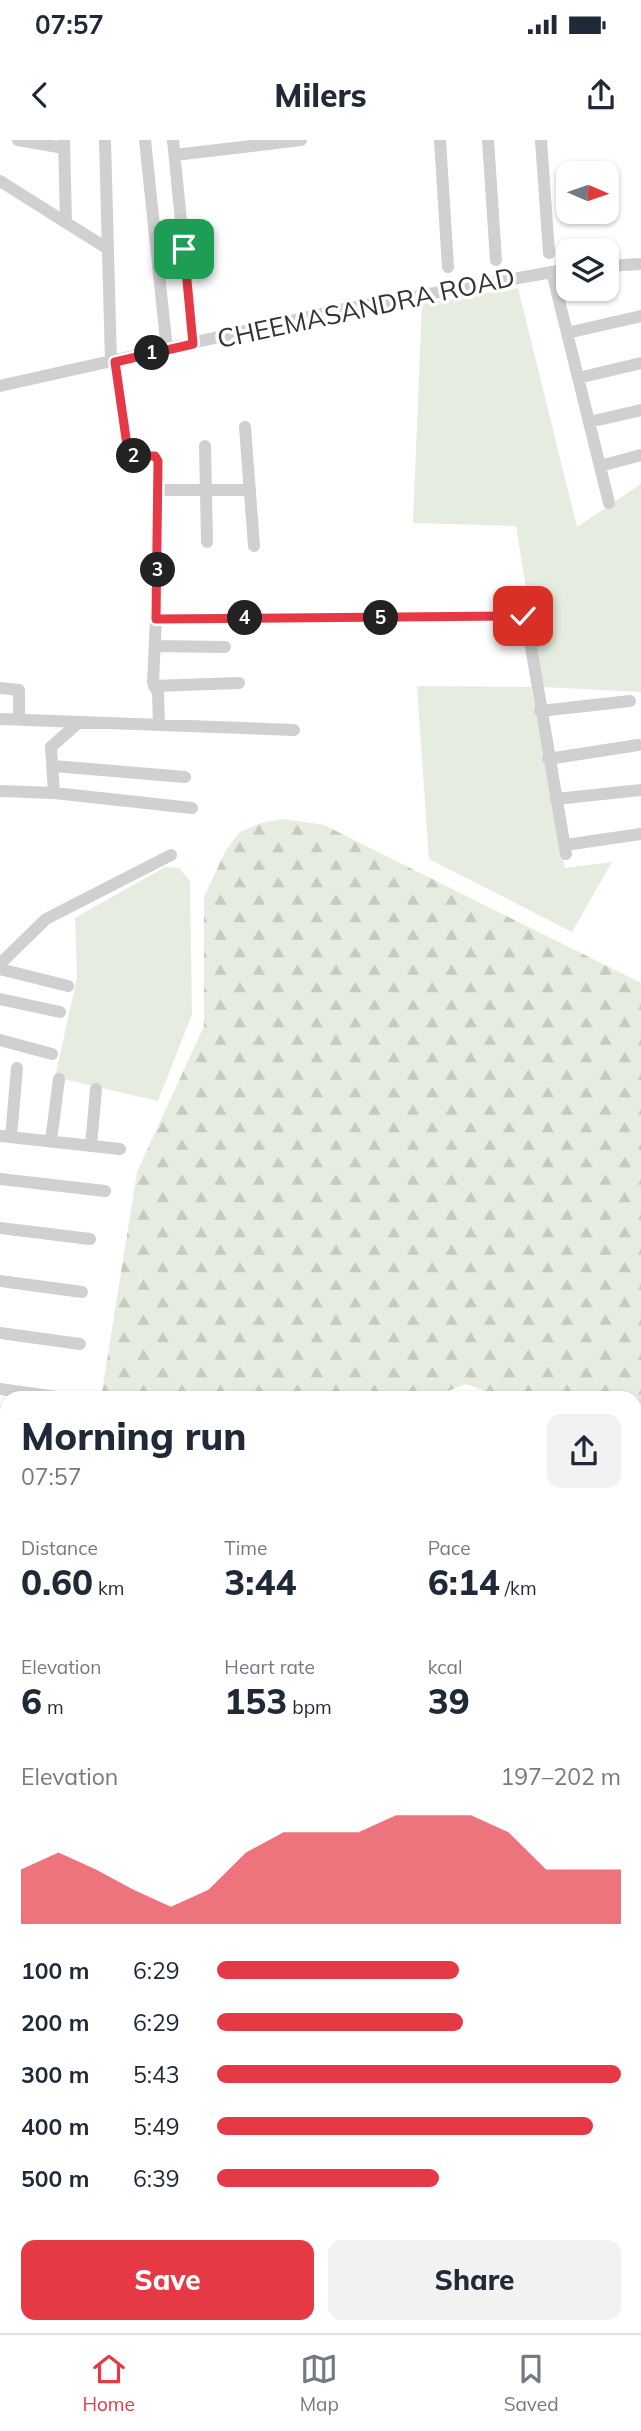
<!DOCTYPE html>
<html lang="en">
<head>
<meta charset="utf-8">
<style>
	:root { --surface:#fff; --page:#f2f2f3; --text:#1f2937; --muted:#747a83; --line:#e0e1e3; --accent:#e63946 }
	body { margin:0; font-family:Mulish,sans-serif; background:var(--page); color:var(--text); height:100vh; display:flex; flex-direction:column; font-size:26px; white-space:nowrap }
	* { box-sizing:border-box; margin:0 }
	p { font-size:23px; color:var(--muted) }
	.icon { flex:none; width:38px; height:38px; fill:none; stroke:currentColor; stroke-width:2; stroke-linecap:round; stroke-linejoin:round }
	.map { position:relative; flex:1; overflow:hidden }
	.panel { position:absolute; left:0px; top:1251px; width:642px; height:943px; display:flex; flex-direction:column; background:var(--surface); border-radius:21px 21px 0 0; box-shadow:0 2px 5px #0004 }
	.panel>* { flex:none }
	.needle { width:46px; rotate:92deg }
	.tools { position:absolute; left:556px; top:21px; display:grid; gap:14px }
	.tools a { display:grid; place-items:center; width:63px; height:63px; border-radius:14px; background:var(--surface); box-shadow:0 2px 5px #0004; font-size:35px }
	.pin { position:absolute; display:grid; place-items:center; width:60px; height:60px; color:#fff; margin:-30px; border-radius:14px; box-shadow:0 4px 10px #0006 }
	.km { position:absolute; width:35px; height:35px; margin:-18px; border-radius:50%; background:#222; color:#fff; font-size:19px; line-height:35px; text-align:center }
	.round { display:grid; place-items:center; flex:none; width:74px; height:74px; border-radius:14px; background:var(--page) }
	.summary { display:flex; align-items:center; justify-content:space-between; height:119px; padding:0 21px }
	h1 { font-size:38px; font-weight:800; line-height:52px }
	.stats { display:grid; grid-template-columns:repeat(3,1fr); gap:10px; height:119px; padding:7px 21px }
	.stats div { display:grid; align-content:center }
	.stats b { font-size:35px; font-weight:800 }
	.stats small { font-size:19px; font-weight:400 }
	.stats p { font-size:19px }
	.chart { height:196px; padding:14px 21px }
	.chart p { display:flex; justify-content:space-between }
	.chart svg { width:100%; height:126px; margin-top:7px; fill:var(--accent); opacity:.7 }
	.cta { display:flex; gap:14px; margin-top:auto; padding:14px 21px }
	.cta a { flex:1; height:80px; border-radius:14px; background:var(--accent); color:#fff; font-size:28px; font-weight:800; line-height:80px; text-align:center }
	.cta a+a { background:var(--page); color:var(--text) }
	ul { padding:0 21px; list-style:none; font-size:23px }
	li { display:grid; grid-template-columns:112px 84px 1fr; align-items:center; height:52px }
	li i { height:18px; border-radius:9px; background:var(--accent) }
	.status { display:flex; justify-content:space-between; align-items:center; height:49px; padding:0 35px; background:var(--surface); direction:ltr }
	.status svg { height:19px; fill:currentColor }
	header { display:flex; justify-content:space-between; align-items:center; height:91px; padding:0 21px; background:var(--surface); font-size:32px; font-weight:800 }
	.menu { display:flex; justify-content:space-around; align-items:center; height:98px; border-top:2px solid var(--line); background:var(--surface); font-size:19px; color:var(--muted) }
	.menu a { display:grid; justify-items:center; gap:4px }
	.menu .current { color:var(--accent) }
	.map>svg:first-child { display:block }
</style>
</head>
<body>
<div class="status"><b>07:57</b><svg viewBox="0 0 49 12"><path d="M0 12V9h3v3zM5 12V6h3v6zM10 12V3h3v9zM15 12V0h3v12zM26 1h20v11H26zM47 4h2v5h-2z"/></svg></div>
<header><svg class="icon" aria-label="back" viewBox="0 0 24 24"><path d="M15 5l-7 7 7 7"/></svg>Milers<svg class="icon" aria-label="share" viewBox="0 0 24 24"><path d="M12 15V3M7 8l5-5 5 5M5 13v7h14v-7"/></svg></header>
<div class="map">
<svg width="641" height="2193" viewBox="0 0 641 2193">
	<defs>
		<pattern id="forest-firs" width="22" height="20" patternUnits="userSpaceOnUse" patternTransform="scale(1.75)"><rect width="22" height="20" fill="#e6ecdf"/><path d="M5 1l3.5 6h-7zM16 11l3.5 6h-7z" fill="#c6cbc0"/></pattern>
	</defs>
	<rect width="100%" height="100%" fill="#fff"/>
	<!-- grass -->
	<path fill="#e6ecdf" d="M518,148L577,387L641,344V552L542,547L516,386L413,383L422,164Z
		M417,546L531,547L565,728L612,722L572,792L429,719Z
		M165,727L179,728L190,741L192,874L158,961L55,937L77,838L75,778Z
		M641,1794V2193H268V2188H635V1795Z"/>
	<!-- forest -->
	<path fill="url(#forest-firs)" d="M284,679L324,685L641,843V1550L635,1553V1258H489L483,1250L466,1244L430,1258H101L137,1032L204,886V757L226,710L240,692L261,683Z"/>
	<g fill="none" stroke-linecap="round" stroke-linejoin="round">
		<!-- minor -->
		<path stroke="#d0d0d0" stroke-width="12" d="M18,0L64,8
			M64,0L66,82
			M105,0L111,222
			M145,0L167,210
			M173,0L193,203
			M440,0L448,127
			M488,0L496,120
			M541,0L549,113
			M175,15L301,0
			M0,41L108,109
			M607,126L641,124
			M552,132L609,363
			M567,193L641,176
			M115,222L128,312L134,316H155L158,321V438L153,542L158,553L159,585
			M578,238L641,223
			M0,246L339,170L569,129
			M589,282L641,270
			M245,287L254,406
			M205,306L207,402
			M600,326L641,315
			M158,350H250
			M156,479L523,476L527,483L566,714
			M155,506L225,507
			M154,546L239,543
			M0,548L19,550V580
			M540,571L630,561
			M0,579L294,590
			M548,619L638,605
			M54,626L185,637
			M0,651L54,653L192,668
			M54,653L51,607L78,583
			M556,659L641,650
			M565,705L641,694
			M0,824L46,779L171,715
			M0,829L68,846
			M0,859L60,872
			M0,900L52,914
			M0,996L120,1009
			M11,997L17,928
			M51,1001L59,939
			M91,1006L96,949
			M0,1039L105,1051
			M0,1088L90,1099
			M0,1141L82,1152
			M0,1193L80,1204
			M0,1249L64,1258
			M0,1289L7,1291
			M0,1372H7
			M0,1409H7"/>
		<!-- major -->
		<path stroke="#ababab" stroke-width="16" d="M635,1562L641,1559
			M635,1575L641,1573
			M0,1878L7,1874
			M0,1892L7,1888"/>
	</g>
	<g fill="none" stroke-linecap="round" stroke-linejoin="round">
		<!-- route casing -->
		<g stroke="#fff" stroke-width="14">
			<path id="route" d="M184,109L193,204L115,222L128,312L134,316H155L158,321L156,479L523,476"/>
		</g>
		<!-- route -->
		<use href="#route" stroke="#e63946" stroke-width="9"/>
	</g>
	<g text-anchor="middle" stroke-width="7" stroke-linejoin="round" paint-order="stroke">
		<!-- street labels -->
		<g font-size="26" fill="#333" stroke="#fff">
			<text transform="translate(366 168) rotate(-12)" y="9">CHEEMASANDRA ROAD</text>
		</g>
	</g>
</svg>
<div class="tools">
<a><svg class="needle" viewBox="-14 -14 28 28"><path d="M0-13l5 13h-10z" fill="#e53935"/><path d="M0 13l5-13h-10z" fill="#747a83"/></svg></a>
<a><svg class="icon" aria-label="layers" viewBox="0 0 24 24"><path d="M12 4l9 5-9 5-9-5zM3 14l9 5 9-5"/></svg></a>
</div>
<div class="pin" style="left:184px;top:109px;background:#1e9e55"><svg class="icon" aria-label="arrive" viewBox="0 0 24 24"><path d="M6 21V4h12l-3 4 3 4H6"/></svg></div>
<div class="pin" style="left:523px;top:476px;background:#d93025"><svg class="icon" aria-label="check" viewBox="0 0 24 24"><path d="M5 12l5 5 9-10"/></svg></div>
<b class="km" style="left:152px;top:213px">1</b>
<b class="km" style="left:134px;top:316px">2</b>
<b class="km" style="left:158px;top:430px">3</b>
<b class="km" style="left:245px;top:478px">4</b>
<b class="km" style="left:381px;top:478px">5</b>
<section class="panel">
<div class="summary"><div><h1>Morning run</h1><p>07:57</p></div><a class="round"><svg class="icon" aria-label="share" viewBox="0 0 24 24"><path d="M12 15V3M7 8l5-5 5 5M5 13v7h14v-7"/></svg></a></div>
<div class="stats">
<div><p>Distance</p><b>0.60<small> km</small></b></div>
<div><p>Time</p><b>3:44</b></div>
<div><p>Pace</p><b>6:14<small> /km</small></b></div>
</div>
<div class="stats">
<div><p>Elevation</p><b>6<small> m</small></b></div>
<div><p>Heart rate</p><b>153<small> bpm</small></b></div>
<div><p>kcal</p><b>39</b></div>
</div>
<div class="chart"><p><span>Elevation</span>197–202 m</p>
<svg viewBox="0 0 160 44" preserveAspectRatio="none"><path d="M0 44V25L10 19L20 25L30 32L40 38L50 32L60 19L70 12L80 12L90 12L100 6L110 6L120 6L130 12L140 25L150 25L160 25V44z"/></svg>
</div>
<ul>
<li><b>100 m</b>6:29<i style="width:60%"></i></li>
<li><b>200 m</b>6:29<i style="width:61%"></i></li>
<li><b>300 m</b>5:43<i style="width:100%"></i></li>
<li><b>400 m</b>5:49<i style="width:93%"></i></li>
<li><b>500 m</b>6:39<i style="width:55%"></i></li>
</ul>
<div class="cta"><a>Save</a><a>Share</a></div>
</section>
</div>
<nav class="menu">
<a class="current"><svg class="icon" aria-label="home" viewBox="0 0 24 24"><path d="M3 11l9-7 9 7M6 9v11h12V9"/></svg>Home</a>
<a><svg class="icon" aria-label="map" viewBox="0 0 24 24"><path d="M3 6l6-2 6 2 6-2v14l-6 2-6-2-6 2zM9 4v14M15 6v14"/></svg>Map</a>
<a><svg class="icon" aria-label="saved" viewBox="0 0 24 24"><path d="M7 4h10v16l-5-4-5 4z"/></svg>Saved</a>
</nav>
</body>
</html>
